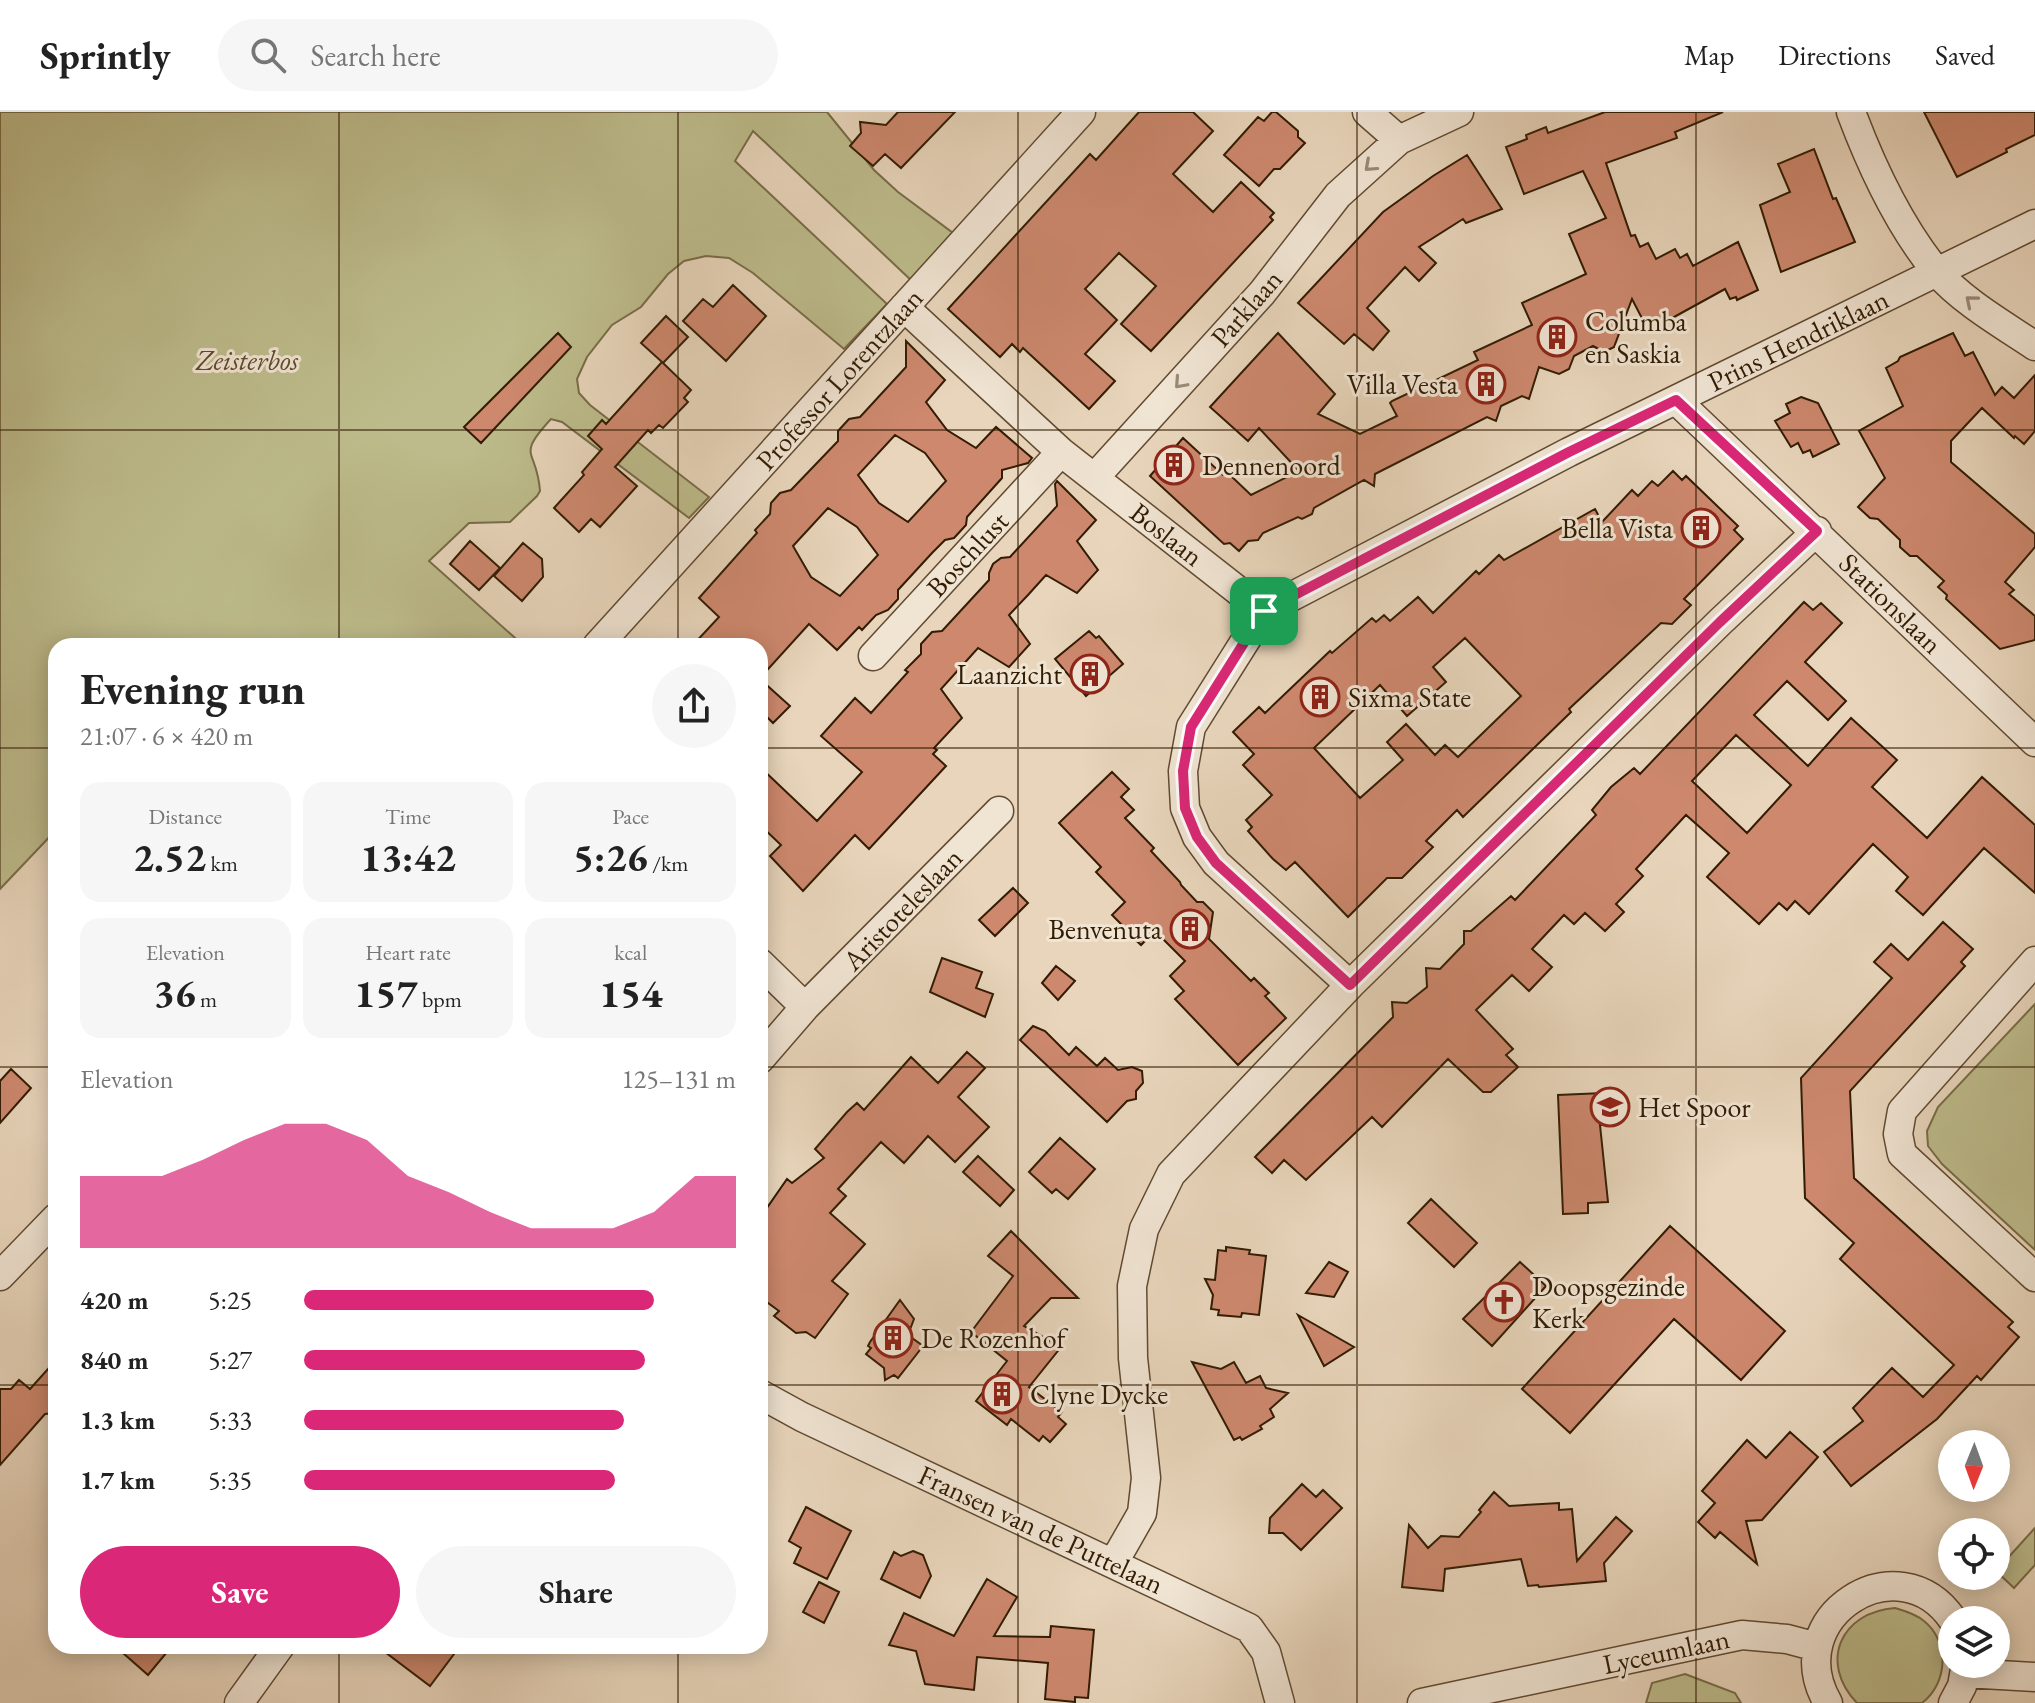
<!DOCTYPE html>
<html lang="en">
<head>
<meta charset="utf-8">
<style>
	:root { --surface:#fff; --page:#f6f6f6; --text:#222; --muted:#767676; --line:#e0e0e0; --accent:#db2777 }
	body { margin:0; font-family:"EB Garamond",serif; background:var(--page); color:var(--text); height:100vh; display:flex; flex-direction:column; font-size:30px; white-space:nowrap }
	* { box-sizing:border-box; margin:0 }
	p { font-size:26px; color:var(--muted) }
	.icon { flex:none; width:44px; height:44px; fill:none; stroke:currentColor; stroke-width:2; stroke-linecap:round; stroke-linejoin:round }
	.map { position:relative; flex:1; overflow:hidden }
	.sheet { position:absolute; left:48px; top:526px; width:720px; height:1016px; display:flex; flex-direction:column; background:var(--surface); border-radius:24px; box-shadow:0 4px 20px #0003 }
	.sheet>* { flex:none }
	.needle { width:52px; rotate:181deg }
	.controls { position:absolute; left:1938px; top:1318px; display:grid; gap:16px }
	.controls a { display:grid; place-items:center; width:72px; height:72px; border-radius:50%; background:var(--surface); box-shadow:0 4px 20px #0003; font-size:40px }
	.pin { position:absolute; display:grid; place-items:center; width:68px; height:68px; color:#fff; margin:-34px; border-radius:16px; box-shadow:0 4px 12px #0006 }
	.round { display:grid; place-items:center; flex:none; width:84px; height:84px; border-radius:42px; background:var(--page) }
	.overview { display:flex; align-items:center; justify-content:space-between; height:136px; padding:0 32px }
	h1 { font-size:44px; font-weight:700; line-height:60px }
	.metrics { display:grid; grid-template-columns:repeat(3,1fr); gap:12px; height:136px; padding:8px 32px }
	.metrics div { display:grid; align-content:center; border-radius:20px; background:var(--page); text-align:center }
	.metrics b { font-size:40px; font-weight:700 }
	.metrics small { font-size:22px; font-weight:400 }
	.metrics p { font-size:22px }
	.chart { height:224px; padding:16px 32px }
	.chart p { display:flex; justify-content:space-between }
	.chart svg { width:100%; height:144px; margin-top:8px; fill:var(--accent); opacity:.7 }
	.primary-button { display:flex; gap:16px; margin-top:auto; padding:16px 32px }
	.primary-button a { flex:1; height:92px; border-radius:48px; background:var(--accent); color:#fff; font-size:32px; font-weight:700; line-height:92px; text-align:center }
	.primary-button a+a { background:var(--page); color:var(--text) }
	ul { padding:0 32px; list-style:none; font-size:26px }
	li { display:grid; grid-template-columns:128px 96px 1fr; align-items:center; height:60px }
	li i { height:20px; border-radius:10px; background:var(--accent) }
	header { display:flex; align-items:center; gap:48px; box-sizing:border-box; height:112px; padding:0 40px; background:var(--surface); border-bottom:2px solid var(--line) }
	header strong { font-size:38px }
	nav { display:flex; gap:44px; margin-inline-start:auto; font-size:28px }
	.search { width:560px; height:72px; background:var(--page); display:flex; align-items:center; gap:20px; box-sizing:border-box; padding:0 28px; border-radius:44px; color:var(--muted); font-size:30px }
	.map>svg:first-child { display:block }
</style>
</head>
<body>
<header>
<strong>Sprintly</strong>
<div class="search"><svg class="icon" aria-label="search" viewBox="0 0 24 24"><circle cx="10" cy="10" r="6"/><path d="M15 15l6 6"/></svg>Search here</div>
<nav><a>Map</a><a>Directions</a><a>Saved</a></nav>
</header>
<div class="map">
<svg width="2035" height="1591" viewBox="0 0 2035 1591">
	<rect width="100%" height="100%" fill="#e8d5bb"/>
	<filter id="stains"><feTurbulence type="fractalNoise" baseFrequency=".0025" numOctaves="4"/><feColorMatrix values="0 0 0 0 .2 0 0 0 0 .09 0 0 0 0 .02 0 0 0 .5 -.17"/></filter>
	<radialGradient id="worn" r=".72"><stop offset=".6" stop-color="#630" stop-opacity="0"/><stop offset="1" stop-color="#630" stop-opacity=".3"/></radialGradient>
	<!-- green -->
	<path fill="#bdbb8b" stroke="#786c47" stroke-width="2" d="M0,0H827L874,58L898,80L957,124L913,170L753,19L735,49L887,192L844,237L753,161L729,146L706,144L684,149L668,162L641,195L612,213L587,245L577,267L579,281L590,293L709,385L689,406L562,310L551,307C515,346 537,336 540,379L537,384L510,410L469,411L429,449L524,534H56V718L0,777Z
		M2035,892V1138L1942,1052L1928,1034L1927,1019L1938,995Z
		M2035,1416V1453L2014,1476L1996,1459Z
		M1895,1496C1905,1499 1916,1502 1924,1509C1950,1530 1948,1571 1922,1591H1857C1818,1550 1841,1500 1895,1496Z
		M1685,1562L1735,1581L1741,1591H1646L1652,1571Z"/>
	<!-- building -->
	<path fill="#cd886e" stroke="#321c03" stroke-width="2" fill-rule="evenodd" d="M898,0H955L901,56L885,42L873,54L850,34L861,21L860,10L886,13Z
		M1139,0H1193L1213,19L1173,62L1213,100L1241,70L1274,101L1270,105L1273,108L1151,239L1121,212L1156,174L1119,141L1085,177L1117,208L1085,242L1115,269L1089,297L1023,236L1020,240L1012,232L1000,245L948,197L1090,42L1096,48Z
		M1272,0H1276L1298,19V25L1305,31L1280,57H1274L1259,74L1224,43L1258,5L1264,9Z
		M1605,0H1723L1675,20L1677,26L1606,51L1631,124L1635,123L1640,135L1648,131L1656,147L1675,137L1680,146L1687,142L1693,154L1738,130L1758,178L1737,188L1736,185L1730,187L1725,177L1665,210L1664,208L1647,216L1632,187L1614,235L1604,240L1593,234L1574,244L1569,257L1559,262L1539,255L1529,287L1522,284L1501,294L1496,309L1487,305L1375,362L1374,374L1364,368L1314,396L1312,402L1302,407L1298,405L1263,421L1258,428L1248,429L1239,439L1230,431L1224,432L1150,364L1183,326L1223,363L1229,362L1251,383L1299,359L1259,316L1248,329L1210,295L1278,221L1335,282L1318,302L1360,322L1397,304L1390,291L1392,289L1478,248L1474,240L1532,213L1522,191L1586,162L1569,122L1606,106L1583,59L1524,82L1506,35L1527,27L1526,23L1546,15L1548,21Z
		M1924,0H2035V23L2006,37L2007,40L1957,65Z
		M1814,37L1833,87L1836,86L1855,130L1781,160L1760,93L1790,80L1778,52Z
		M1467,43L1502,97L1466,111L1463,107L1419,135L1436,151L1419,169L1405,155L1367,196L1389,219L1373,238L1354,222L1344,232L1298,191L1383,100L1433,64Z
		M733,173L766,204L726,249L683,209L703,187L713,195Z
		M666,204L688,225L663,251L691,278L684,286L688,290L663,316L659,313L651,321L648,318L615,355L637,374L600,415L591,407L579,420L554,396L584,363L582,360L602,337L588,324L602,308L606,312L662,250L641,231Z
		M558,221L571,235L481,331L464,315Z
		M1953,221L1965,244L1973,240L1995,283L2002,275L2014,286L2035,263V319L2024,332L2015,324L2014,326L1982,296L1951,329V350L2035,422V435L2005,470L2014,478L2009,482L2035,504V528L2000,537L1946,487L1947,483L1938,475L1944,469L1917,444H1910L1900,435V428L1878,407L1870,406L1858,395L1885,366L1859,319L1903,294L1886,256L1898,249L1900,245Z
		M906,229L945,268L926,290L947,318L976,336L996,315L1032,346L1028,351L1002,358V366L967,405L966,413L954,426L945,428L932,441L898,478V487L888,498L876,503L862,518L859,515L837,538L809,512L760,566V534H692L719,505L699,486L757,421L755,418L770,402L771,391L780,381L791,378L838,329V319L849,307L860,305L906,255ZM895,323L925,341L946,369L908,410L879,391L858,363ZM828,396L857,415L878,443L840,484L811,465L793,434Z
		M1801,285L1818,291L1839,332L1813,345L1810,338L1803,341L1798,331L1791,335L1775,309L1790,301L1786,292Z
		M1673,359L1682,368L1686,364L1738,414L1734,418L1743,427L1684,487L1691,493L1672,512L1661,511L1569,597L1571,600L1463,705L1457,698L1426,729L1433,735L1402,766H1387L1348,805L1295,750L1286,758L1273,747L1248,719L1252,715L1246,708L1272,683L1243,653L1254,642L1233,620L1259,595L1265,601L1330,539L1332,541L1372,506L1376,510L1384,503L1390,509L1418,485L1433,501L1476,459L1479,462L1499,443L1504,448L1595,397L1602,410L1632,378L1638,384L1652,369L1658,374ZM1465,526L1521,584L1458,645L1445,633L1435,643L1406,612L1387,630L1403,648L1360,686L1314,636L1380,573L1407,604L1446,570L1433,555Z
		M1057,369L1096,408L1077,429L1098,458L1077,481L1046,463L1028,483L1009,503L1030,532L1009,555L978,536L960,556L941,577L962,606L934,636L937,638L933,642L946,654L869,737L855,723L803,779L770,744L781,733L760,713V655L817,709L862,660L821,624L855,586L871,601L908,560L905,558L921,542V532L932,520L942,519L989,468V461L993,452L1001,446L1010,445L1057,394L1055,372Z
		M470,429L500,456L479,478L450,452Z
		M523,431L542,447L543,465L522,489L494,464Z
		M1804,490L1813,498L1821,491L1842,511L1805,550L1846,589L1828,608L1787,569L1754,603L1808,654L1851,606L1897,648L1872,675L1927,726L1982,665L2035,713V781L1984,736L1923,803L1896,779L1908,765L1873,732L1809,802L1795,789L1787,798L1779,791L1759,812L1707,765L1729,741L1686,703L1636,757L1643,764L1616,792L1624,800L1605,819L1585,801L1574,812L1564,803L1532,837L1552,855L1529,879L1512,863L1476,898L1513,937L1506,943L1518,955L1491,980H1483L1448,947L1382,1015L1372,1005L1306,1068L1284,1048L1272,1061L1255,1045L1393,905L1392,890L1407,891L1427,875L1426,856L1440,857L1464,832V819H1471L1511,784L1515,788L1596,703L1592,698L1611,675L1634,656L1640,662ZM1736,623L1791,673L1747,721L1692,669Z
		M1089,519L1096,526L1099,524L1123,552L1086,584L1055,547Z
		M760,567L790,594L773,611L760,598Z
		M1112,660L1129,677L1121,685L1134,698L1125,706L1154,736L1151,739L1180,770L1181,773L1197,790H1203L1213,800L1209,827L1251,869L1254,866L1269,881L1265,884L1286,906L1238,953L1175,887L1184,879L1170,864L1185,849L1155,819L1141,833L1124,817L1125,816L1112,803L1125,790L1096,760L1101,755L1059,711Z
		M1013,776L1028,791L995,824L979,808Z
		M1943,810L1973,837L1961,850L1965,854L1850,979L1854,1066L2013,1210L2008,1215L2019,1225L1981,1268L1977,1264L1937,1307L1851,1374L1824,1340L1863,1309L1853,1296L1892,1256L1923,1285L1954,1253L1840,1147L1854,1131L1805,1086L1801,966L1892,866L1874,850L1891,832L1908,848Z
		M942,846L982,860L976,876L993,882L985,905L930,880Z
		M1056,854L1075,869L1058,888L1042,871Z
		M1033,914L1045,919L1069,943L1076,935L1097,954L1105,946L1118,958L1132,955L1142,959L1143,971L1136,979V987L1127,989L1107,1010L1020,928Z
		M967,940L985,956L958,985L989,1015L955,1050L928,1024L904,1051L881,1030L838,1077L846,1084L830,1101L865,1132L832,1169L848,1182L815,1226L806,1220L796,1221L774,1204L779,1199L760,1185V1106L787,1067L792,1071L824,1046L815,1037L847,1000L857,991L864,998L911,945L938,971Z
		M11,957L31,976L0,1011V969Z
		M1603,981L1605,1013H1600L1608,1090L1588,1091V1101L1563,1102L1558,983Z
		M1060,1026L1095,1057L1068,1087L1056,1077L1052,1081L1029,1060Z
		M978,1044L1014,1078L1000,1094L963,1060Z
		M1431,1087L1477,1131L1454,1155L1408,1111Z
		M1670,1114L1785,1219L1741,1268L1674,1207L1570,1321L1522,1277Z
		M1011,1119L1078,1186H1051L1024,1214L1061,1235L1029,1275L1062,1300L1058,1305L1066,1312L1050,1330L1043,1324L1039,1329L1011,1307L1007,1313L976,1289L1007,1249L971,1220L1013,1164L988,1144Z
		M1226,1135L1250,1138L1249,1142L1266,1144L1259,1203L1242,1201L1241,1205L1218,1203L1219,1198L1211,1197L1213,1183L1205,1167L1215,1168L1218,1138L1226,1139Z
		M1329,1150L1348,1160L1334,1185L1306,1181Z
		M1520,1150L1546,1174L1492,1234L1463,1207Z
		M900,1188L914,1207L908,1223L923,1234L898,1266L894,1263L885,1268L884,1256L866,1242L871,1236L868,1234L870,1230Z
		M1298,1203L1354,1235L1324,1254Z
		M56,1248V1301L45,1302L0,1353V1277H11L19,1268L30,1277Z
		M1192,1250L1221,1257L1234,1250L1246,1271L1260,1264L1266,1276L1288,1281L1270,1297L1274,1305L1260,1314L1262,1317L1242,1328L1240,1325L1234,1328Z
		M1790,1320L1818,1345L1762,1408L1746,1409L1757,1452L1720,1420L1715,1426L1698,1410L1715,1391L1702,1379L1747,1328L1766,1346Z
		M1302,1372L1316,1385L1323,1378L1342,1396L1301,1438L1283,1421H1269L1270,1406Z
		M1494,1380L1509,1394L1559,1391V1398L1572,1397L1577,1449L1616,1405L1632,1419L1604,1451L1606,1469L1539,1475L1538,1473L1528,1474L1521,1447L1445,1457L1443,1479L1402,1475L1409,1413L1428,1436L1441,1424L1459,1425L1481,1400L1479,1398Z
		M806,1395L851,1419L827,1467L794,1451L801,1436L789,1429Z
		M913,1439L923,1443L931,1464L920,1486L881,1467L894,1440L901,1444Z
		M987,1467L1017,1485L994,1524L1050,1525L1051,1514L1094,1518L1088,1586L1075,1585V1590L1045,1587L1048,1551L977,1545L974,1578L925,1572L916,1539L889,1533L904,1501L954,1524Z
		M819,1470L839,1480L824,1511L803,1500Z
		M115,1534H172L148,1563Z
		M377,1534H460L430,1574Z"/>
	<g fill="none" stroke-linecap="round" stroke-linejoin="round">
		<!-- minor casing -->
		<g stroke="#604a31" stroke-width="31">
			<path id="minor" d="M1367,0L1399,28
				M1851,0C1872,56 1898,112 1936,159C1962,189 2002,212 2035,234
				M904,195L1061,340L1264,499
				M1676,288L2035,630
				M1095,365L1262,181L1338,83L1399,28L1459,0
				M1264,499L1569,340L2035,112
				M1264,499L1191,615L1183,659L1185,696L1197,725L1216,751L1350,873
				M597,534L1081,0
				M873,544L1061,340
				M2035,849L1902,999L1898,1022L1902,1042L2035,1165
				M760,851L805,895
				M760,947L805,895L999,699
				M0,1164L56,1106
				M760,1282L802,1305L1249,1516L1266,1540L1280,1591
				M1114,1450L1142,1401L1146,1366L1133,1246L1132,1174L1144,1117L1171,1062L1350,873L1720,510L1817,419
				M1965,1561L2035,1565
				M239,1591L280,1534
				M1422,1591L1742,1523L1787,1527L1817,1535
				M1828,1591C1778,1505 1899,1428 1953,1508
				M1953,1591L1962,1574L1966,1552"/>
		</g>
		<!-- minor -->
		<use href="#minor" stroke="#f0e4d3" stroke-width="28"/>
	</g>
	<!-- one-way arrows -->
	<defs><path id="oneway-chevron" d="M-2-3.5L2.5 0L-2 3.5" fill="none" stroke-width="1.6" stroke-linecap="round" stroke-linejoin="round" transform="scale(2)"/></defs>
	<g stroke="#9a8a75">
		<use href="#oneway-chevron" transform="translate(1370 54) rotate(138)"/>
		<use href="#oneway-chevron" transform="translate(1971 189) rotate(-140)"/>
		<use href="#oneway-chevron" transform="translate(1180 271) rotate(132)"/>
	</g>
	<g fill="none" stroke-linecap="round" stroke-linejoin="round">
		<!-- route casing -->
		<g stroke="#fff" stroke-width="16">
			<path id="route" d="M1676,288L1817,419L1720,510L1350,873L1216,751L1197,725L1185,696L1183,659L1191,615L1264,499L1569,340Z"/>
		</g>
		<!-- route -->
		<use href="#route" stroke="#db2777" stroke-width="10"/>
	</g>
	<!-- grid -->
	<path fill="none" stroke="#321c03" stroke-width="2" stroke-opacity="0.55" d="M339,0V534M678,0V534M1018,0V1591M1357,0V1591M1696,0V1591M0,318H2035M0,636H56M760,636H2035M0,955H56M760,955H2035M0,1273H56M760,1273H2035M339,1534V1591M678,1534V1591"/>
	<!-- icons -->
	<defs>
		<g id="building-ring" transform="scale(2)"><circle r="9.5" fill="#f0e4d3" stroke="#8f2418" stroke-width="1.5"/><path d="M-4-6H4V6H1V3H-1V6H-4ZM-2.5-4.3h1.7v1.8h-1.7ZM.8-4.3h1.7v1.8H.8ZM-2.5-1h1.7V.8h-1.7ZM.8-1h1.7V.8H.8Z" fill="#8f2418"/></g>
		<g id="school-ring" transform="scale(2)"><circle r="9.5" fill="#f0e4d3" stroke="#8f2418" stroke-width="1.5"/><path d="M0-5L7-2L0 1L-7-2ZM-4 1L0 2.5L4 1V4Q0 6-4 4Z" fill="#8f2418"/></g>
		<g id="church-ring" transform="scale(2)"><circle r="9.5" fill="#f0e4d3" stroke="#8f2418" stroke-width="1.5"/><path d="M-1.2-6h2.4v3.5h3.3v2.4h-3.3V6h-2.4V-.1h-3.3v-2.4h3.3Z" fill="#8f2418"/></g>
	</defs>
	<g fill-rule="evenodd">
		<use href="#building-ring" x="1557" y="225"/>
		<use href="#building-ring" x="1486" y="272"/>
		<use href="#building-ring" x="1174" y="353"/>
		<use href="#building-ring" x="1701" y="416"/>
		<use href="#building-ring" x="1090" y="562"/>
		<use href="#building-ring" x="1320" y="585"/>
		<use href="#building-ring" x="1190" y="817"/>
		<use href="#school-ring" x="1610" y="995"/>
		<use href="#church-ring" x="1504" y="1190"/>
		<use href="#building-ring" x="893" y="1226"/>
		<use href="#building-ring" x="1002" y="1282"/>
	</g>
	<g text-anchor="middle" stroke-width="6" stroke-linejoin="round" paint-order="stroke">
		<!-- street labels -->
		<g font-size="28" fill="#321c03" stroke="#f0e4d3">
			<text transform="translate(1246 196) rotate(-49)" y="10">Parklaan</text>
			<text transform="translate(1798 228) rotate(-26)" y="10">Prins Hendriklaan</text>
			<text transform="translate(839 267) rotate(-48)" y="10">Professor Lorentzlaan</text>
			<text transform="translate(1167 422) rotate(38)" y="10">Boslaan</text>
			<text transform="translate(967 442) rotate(-47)" y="10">Boschlust</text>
			<text transform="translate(1891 491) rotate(44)" y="10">Stationslaan</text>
			<text transform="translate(902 797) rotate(-46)" y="10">Aristoteleslaan</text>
			<text transform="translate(1041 1417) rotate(25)" y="10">Fransen van de Puttelaan</text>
			<text transform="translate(1666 1539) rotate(-12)" y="10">Lyceumlaan</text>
		</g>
		<!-- poi labels -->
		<g font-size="28" fill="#321c03" stroke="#f0e4d3" text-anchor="start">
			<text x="1585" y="219">Columba<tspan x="1585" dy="32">en Saskia</tspan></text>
			<text x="1458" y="282" text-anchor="end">Villa Vesta</text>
			<text x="1202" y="363">Dennenoord</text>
			<text x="1673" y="426" text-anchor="end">Bella Vista</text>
			<text x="1062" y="572" text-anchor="end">Laanzicht</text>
			<text x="1348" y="595">Sixma State</text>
			<text x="1162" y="827" text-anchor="end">Benvenuta</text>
			<text x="1638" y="1005">Het Spoor</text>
			<text x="1532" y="1184">Doopsgezinde<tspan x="1532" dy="32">Kerk</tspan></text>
			<text x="921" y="1236">De Rozenhof</text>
			<text x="1030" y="1292">Clyne Dycke</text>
		</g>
		<!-- park labels -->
		<g font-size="28" font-style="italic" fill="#5c4c2c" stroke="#f0e4d3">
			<text x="247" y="258">Zeisterbos</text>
		</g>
	</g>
	<rect width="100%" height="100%" filter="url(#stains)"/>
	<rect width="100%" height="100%" fill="url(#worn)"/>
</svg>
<div class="controls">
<a><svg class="needle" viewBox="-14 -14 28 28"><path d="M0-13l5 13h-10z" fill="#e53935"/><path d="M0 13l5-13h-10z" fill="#767676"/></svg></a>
<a><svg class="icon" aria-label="locate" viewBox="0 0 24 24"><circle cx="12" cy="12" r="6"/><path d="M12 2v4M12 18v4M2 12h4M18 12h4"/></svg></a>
<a><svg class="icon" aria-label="layers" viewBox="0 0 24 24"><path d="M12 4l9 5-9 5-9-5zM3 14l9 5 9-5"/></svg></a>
</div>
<div class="pin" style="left:1264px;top:499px;background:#1e9e55"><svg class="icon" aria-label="arrive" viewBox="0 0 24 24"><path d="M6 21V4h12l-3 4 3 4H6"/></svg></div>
<section class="sheet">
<div class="overview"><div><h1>Evening run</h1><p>21:07 · 6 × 420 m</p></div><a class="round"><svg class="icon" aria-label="share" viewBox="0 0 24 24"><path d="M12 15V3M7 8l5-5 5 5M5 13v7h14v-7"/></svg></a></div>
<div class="metrics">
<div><p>Distance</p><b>2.52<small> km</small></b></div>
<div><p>Time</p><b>13:42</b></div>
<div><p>Pace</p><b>5:26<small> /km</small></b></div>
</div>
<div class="metrics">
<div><p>Elevation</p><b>36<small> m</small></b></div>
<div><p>Heart rate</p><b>157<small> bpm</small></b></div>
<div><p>kcal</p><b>154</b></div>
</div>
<div class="chart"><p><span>Elevation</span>125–131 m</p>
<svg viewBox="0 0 160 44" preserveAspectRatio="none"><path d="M0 44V22L10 22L20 22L30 17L40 11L50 6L60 6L70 11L80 22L90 27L100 33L110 38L120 38L130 38L140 33L150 22L160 22V44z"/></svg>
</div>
<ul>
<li><b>420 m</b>5:25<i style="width:81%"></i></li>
<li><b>840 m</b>5:27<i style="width:79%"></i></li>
<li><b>1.3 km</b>5:33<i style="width:74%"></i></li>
<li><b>1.7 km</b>5:35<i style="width:72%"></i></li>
</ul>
<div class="primary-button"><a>Save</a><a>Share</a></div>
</section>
</div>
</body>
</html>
